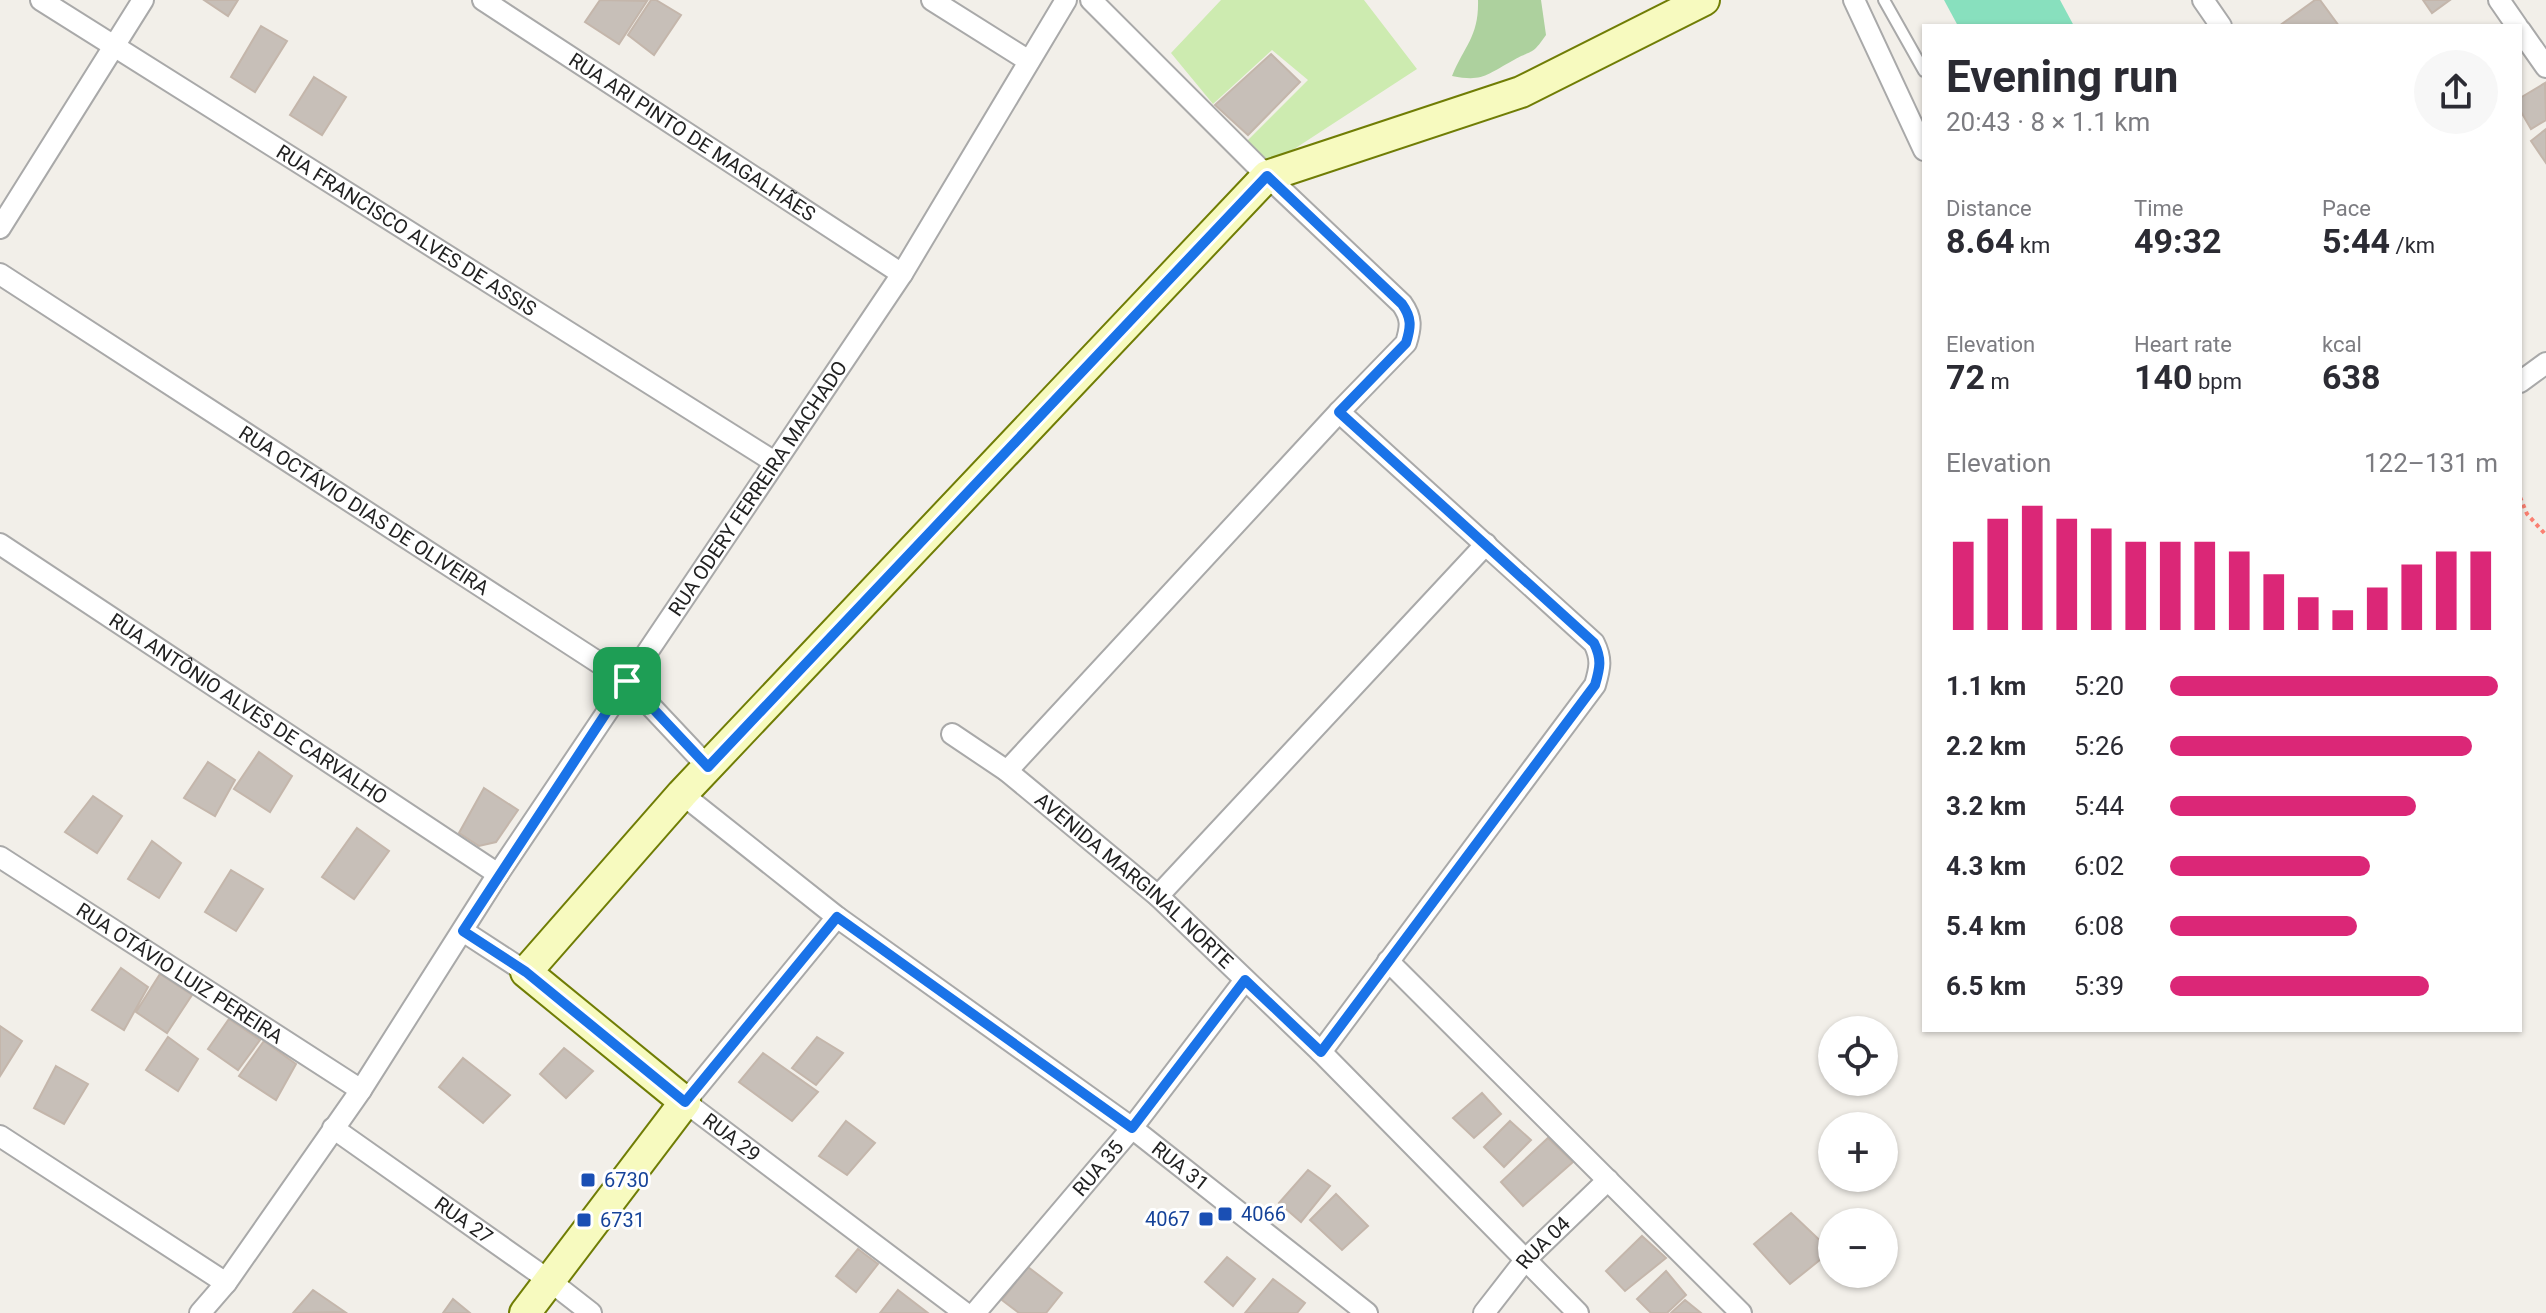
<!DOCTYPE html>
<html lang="en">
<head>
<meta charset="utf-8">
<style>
	:root { --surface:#fff; --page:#f7f7f7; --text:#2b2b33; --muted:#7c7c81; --accent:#db2777 }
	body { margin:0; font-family:Roboto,sans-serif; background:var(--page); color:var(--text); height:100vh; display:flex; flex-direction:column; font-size:30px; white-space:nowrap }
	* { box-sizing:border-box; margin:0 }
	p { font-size:26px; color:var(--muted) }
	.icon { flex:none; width:44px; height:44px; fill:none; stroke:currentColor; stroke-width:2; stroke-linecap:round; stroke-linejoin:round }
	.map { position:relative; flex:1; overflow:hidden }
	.side { position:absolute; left:1922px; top:24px; width:600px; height:1008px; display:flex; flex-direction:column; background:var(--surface); border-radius:0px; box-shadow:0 2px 6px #0004 }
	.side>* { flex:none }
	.controls { position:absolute; left:1818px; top:1016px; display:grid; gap:16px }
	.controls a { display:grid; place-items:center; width:80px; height:80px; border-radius:50%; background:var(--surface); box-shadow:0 2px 6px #0004; font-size:40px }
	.pin { position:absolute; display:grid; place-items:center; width:68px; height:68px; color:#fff; margin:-34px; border-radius:16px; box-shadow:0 4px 12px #0006 }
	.round { display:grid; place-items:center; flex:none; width:84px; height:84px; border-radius:42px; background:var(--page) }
	.summary { display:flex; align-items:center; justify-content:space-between; height:136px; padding:0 24px }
	h1 { font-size:44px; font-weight:700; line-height:60px }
	.stats { display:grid; grid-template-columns:repeat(3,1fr); gap:12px; height:136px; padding:8px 24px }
	.stats div { display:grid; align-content:center }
	.stats b { font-size:34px; font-weight:700 }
	.stats small { font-size:22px; font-weight:400 }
	.stats p { font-size:22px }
	.chart { height:224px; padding:16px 24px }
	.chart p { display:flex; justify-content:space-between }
	.chart svg { width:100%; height:144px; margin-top:8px; stroke:var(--accent); stroke-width:6 }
	ul { padding:0 24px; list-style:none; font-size:26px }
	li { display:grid; grid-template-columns:128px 96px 1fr; align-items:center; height:60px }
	li i { height:20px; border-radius:10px; background:var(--accent) }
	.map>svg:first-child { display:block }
</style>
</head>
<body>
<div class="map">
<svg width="2546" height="1313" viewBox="0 0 2546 1313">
	<rect width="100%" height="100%" fill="#f2efe9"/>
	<!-- grass -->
	<path fill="#cdebb0" d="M1221,0H1364L1417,69L1268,166L1245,143L1308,80L1272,50L1213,104L1171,53Z"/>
	<!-- forest -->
	<path fill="#add19e" d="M1478,0H1541L1546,35C1531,57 1532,49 1512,61C1486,75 1483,82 1452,76C1465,45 1479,36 1478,0Z"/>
	<!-- pitch -->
	<path fill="#88e0be" d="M1944,0H2060L2074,26H1958Z"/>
	<!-- building -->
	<path fill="#c7bfb8" stroke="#c4b6ab" stroke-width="2" d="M204,0H238L228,16Z
		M600,0L647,1L619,44L585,22Z
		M651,0H656L681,15L654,55L628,35Z
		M2315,0H2320L2339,26H2279Z
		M2423,0H2450L2432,13Z
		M261,26L287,41L255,92L231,77Z
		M1271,54L1300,82L1248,135L1215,105Z
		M314,77L346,97L322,135L290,115Z
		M2545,83L2546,120L2531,129L2520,110V98Z
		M2546,129V163L2531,141Z
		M259,752L292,776L270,812L234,789Z
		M208,762L235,780L215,816L184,798Z
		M484,788L518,810L496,842L479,846L459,833Z
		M93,796L122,816L97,853L65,832Z
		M357,828L389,851L354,899L322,877Z
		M152,841L181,863L159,898L128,879Z
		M231,870L263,889L236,931L205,912Z
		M121,968L148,987L124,1030L92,1010Z
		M160,974L192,995L167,1033L136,1012Z
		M229,1019L260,1040L238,1070L208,1049Z
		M0,1026L22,1041L0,1076Z
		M168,1037L198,1059L178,1091L146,1070Z
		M817,1037L843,1053L816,1085L792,1068Z
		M264,1041L296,1064L276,1100L239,1076Z
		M564,1048L593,1071L566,1098L540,1074Z
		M763,1053L818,1092L792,1121L739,1082Z
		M463,1058L510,1095L483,1123L439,1087Z
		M56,1066L88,1084L64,1124L34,1108Z
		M1482,1093L1501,1114L1474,1138L1453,1118Z
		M846,1121L875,1143L847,1175L819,1156Z
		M1510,1121L1531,1140L1504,1167L1484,1147Z
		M1548,1138L1573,1162L1523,1206L1501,1182Z
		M1308,1170L1330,1186L1301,1222L1279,1203Z
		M1336,1194L1368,1226L1342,1250L1310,1220Z
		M1791,1213L1831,1251L1790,1284L1754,1244Z
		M1642,1236L1666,1258L1625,1291L1606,1271Z
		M858,1249L878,1264L856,1292L836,1276Z
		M1227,1257L1255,1279L1233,1306L1205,1282Z
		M1028,1267L1062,1293L1046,1313H1019L1002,1300Z
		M1666,1271L1686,1295L1667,1313H1651L1637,1299Z
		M1273,1279L1305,1303L1297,1313H1245Z
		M313,1290L345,1312L293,1313Z
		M898,1290L928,1313H880Z
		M453,1299L470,1313H443Z
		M1685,1300L1701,1313H1671Z"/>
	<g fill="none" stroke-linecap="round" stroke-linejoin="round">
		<!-- lane casing -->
		<g stroke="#a9a9a9" stroke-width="14">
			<path id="lane" d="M1884,0L1924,71"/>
		</g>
		<!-- street casing -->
		<g stroke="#a9a9a9" stroke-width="24">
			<g id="street">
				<path id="s1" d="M41,0L773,461"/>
				<path id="s2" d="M483,0L902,274"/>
				<path d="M932,0L1029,61"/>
				<path d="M1854,0L1924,150"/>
				<path d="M2203,0L2221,26"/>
				<path d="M2499,0L2517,26"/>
				<path d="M2520,30L2546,67"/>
				<path d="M0,228L143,0"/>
				<path id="s3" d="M0,274L627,681L708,767"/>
				<path d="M2520,382L2546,363"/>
				<path id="s4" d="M0,544L498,874"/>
				<path id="s5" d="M952,734L1007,771L1158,896L1321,1052L1578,1313"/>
				<path d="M1007,771L1339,412L1406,343C1411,327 1412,318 1402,304L1267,176L1091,0"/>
				<path id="s6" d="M682,794L837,917L1132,1128L1367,1313"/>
				<path id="s7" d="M0,857L361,1090"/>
				<path d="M1158,896L1486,544"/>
				<path id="s8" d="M837,917L685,1102L965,1313"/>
				<path d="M463,931L526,972"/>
				<path d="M1388,961L1741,1313"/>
				<path d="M1321,1052L1595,685C1600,668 1602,659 1594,643L1339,412"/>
				<path id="s9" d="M333,1128L550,1281L591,1313"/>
				<path d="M0,1136L226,1283"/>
				<path id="s10" d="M200,1313L226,1283L361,1090L498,874L902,274L1066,0"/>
				<path id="s11" d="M975,1313L1132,1128L1245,980"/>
				<path id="s12" d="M1484,1313L1526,1259L1608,1180"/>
			</g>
		</g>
		<!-- secondary casing -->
		<g stroke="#707d05" stroke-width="34">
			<path id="secondary" d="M525,1313L685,1102L526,972L682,794L1267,176L1521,92L1704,0"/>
		</g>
		<!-- path -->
		<path stroke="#fa8072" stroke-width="4" stroke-dasharray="4 4" stroke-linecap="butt" d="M2520,497L2527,514L2546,535"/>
		<!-- lane -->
		<use href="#lane" stroke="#fff" stroke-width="10"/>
		<!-- street -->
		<use href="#street" stroke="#fff" stroke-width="20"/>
		<!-- secondary -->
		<use href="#secondary" stroke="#f7fabf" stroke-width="30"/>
	</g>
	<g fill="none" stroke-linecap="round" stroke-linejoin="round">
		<!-- route casing -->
		<g stroke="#fff" stroke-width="16">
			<path id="route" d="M1267,176L1402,304C1412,318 1411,327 1406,343L1339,412L1594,643C1602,659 1600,668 1595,685L1321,1052L1245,980L1132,1128L837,917L685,1102L526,972L463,931L627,681L708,767Z"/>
		</g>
		<!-- route -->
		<use href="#route" stroke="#1a73e8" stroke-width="10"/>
	</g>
	<!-- markers -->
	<g fill="#1a4fb4" stroke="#fff" stroke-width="3">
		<rect x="580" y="1172" width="16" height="16" rx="4"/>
		<rect x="1217" y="1206" width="16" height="16" rx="4"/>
		<rect x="1198" y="1211" width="16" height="16" rx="4"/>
		<rect x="576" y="1212" width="16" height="16" rx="4"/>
	</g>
	<g text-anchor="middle" stroke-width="6" stroke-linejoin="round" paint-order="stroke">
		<!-- street labels -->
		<g font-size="20" fill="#222" stroke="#fff">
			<text dy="7" stroke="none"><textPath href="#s2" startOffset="250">RUA ARI PINTO DE MAGALHÃES</textPath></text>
			<text dy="7" stroke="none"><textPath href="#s1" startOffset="432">RUA FRANCISCO ALVES DE ASSIS</textPath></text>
			<text dy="7" stroke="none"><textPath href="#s10" startOffset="996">RUA ODERY FERREIRA MACHADO</textPath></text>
			<text dy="7" stroke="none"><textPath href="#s3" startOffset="434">RUA OCTÁVIO DIAS DE OLIVEIRA</textPath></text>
			<text dy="7" stroke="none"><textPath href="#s4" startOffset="298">RUA ANTÔNIO ALVES DE CARVALHO</textPath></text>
			<text dy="7" stroke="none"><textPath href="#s5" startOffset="234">AVENIDA MARGINAL NORTE</textPath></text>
			<text dy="7" stroke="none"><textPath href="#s7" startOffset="214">RUA OTÁVIO LUIZ PEREIRA</textPath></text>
			<text dy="7" stroke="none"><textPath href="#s8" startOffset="298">RUA 29</textPath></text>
			<text dy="7" stroke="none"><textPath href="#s6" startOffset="622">RUA 31</textPath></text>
			<text dy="7" stroke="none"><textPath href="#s11" startOffset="190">RUA 35</textPath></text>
			<text dy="7" stroke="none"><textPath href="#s9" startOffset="160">RUA 27</textPath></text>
			<text dy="7" stroke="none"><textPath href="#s12" startOffset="92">RUA 04</textPath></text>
		</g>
		<!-- transit labels -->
		<g font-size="20" fill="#164399" stroke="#fff" text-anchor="start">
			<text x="604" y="1187">6730</text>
			<text x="1241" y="1221">4066</text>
			<text x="1190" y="1226" text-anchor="end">4067</text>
			<text x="600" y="1227">6731</text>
		</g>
	</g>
</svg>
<div class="controls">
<a><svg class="icon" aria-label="locate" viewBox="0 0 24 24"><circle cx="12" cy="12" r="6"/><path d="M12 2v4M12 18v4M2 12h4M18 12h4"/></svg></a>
<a>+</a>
<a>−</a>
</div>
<div class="pin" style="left:627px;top:681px;background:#1e9e55"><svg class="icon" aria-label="arrive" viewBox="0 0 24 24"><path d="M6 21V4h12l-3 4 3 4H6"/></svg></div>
<section class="side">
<div class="summary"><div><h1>Evening run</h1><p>20:43 · 8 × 1.1 km</p></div><a class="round"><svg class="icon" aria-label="share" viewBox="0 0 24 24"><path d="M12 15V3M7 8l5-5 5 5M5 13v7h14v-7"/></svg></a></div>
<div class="stats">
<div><p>Distance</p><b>8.64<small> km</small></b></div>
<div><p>Time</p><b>49:32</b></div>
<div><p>Pace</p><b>5:44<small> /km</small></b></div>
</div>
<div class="stats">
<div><p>Elevation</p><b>72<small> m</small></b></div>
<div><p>Heart rate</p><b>140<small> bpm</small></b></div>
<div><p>kcal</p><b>638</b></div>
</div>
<div class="chart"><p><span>Elevation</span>122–131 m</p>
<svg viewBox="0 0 160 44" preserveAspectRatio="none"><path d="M5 44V17M15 44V10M25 44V6M35 44V10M45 44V13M55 44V17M65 44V17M75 44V17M85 44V20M95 44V27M105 44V34M115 44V38M125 44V31M135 44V24M145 44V20M155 44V20"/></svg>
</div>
<ul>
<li><b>1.1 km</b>5:20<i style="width:100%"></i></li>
<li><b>2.2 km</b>5:26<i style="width:92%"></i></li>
<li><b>3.2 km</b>5:44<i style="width:75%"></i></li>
<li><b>4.3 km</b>6:02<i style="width:61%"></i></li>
<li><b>5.4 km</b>6:08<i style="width:57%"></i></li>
<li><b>6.5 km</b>5:39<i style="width:79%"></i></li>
</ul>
</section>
</div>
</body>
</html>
